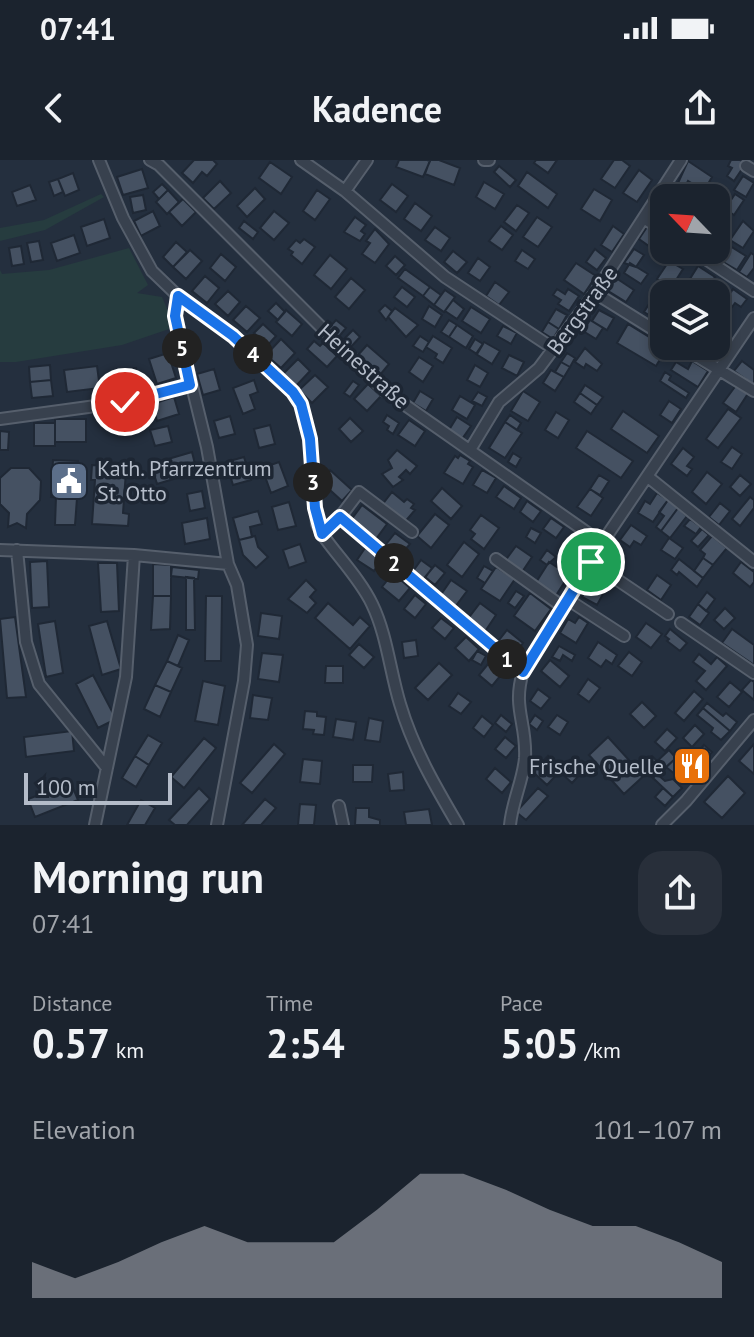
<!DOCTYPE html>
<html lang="en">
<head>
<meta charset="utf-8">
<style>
	:root { --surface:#1b232e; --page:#282f3a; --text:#f1f3f6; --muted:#a0a4aa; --line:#39404a; --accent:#8c9099 }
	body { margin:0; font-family:"PT Sans",sans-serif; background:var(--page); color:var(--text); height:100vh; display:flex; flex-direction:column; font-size:30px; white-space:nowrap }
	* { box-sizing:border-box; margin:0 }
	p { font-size:26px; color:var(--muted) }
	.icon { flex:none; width:44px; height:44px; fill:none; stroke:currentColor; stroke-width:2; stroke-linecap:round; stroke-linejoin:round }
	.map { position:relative; height:665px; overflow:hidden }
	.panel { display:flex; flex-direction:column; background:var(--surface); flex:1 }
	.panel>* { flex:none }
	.needle { width:52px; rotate:295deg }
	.fabs { position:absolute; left:650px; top:24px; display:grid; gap:16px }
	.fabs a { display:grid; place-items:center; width:80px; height:80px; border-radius:16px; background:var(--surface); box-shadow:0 4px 12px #0003,0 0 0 2px var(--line); font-size:40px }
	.scale { position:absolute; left:24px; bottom:20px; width:148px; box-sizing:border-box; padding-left:8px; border:4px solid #b4bcc9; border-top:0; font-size:22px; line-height:28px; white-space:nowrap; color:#b4bcc9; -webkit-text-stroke:6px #1d2633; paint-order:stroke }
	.pin { position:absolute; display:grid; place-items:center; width:68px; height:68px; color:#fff; margin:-34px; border:4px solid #fff; border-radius:50%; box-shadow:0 2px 8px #0007 }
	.km { position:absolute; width:40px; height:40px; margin:-20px; border-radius:50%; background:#222; color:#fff; font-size:22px; line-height:40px; text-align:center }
	.round { display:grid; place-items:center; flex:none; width:84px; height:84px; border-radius:24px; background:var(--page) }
	.summary { display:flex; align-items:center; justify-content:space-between; height:136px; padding:0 32px }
	h1 { font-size:44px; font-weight:800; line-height:60px }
	.figures { display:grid; grid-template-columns:repeat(3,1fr); gap:12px; height:136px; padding:8px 32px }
	.figures div { display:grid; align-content:center }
	.figures b { font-size:40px; font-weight:800 }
	.figures small { font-size:22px; font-weight:400 }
	.figures p { font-size:22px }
	.chart { height:224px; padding:16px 32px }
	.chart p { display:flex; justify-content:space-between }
	.chart svg { width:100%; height:144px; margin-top:8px; fill:var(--accent); opacity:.7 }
	.status { display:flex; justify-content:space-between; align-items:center; height:56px; padding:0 40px; background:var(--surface); direction:ltr }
	.status svg { height:22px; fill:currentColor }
	header { display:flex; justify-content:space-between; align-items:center; height:104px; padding:0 32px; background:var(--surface); font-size:36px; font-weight:800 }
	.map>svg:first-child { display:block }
</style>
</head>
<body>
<div class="status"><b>07:41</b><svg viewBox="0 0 49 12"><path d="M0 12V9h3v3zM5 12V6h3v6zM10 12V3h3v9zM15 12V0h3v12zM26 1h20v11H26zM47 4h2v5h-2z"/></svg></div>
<header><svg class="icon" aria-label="back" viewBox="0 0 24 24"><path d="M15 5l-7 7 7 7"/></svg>Kadence<svg class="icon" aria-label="share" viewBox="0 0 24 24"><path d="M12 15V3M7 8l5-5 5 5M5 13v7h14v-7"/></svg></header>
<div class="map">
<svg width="754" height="665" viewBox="0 0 754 665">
	<rect width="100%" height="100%" fill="#242f3e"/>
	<!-- green -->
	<path fill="#263c3f" d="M101,34L104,37L45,70L0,81V68L44,60Z
		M129,88L148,125L137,133L162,137L168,151L169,169L122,185L16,202H0V110L2,114L49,110Z"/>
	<!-- building -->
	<path fill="#455162" stroke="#1f2835" stroke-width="2" d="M194,0H213L217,4L207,16L202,12L193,23L182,13Z
		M399,0H427L430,1L423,17L396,7Z
		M439,0L460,8L454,25L425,14L430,0Z
		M536,0H557L548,13L534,3Z
		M614,0H622L630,6L615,28L601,19Z
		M731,0H740L746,3L734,21L727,16L732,8L728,6Z
		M688,1L712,17L704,31L688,21L685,27L678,23Z
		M270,2L292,17L281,34L259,18Z
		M499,6L516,20L510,27L494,12Z
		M142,9L148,28L123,35L117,17Z
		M639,10L652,20L637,42L623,33Z
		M527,12L557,34L548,48L518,26Z
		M73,13L79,30L65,36L58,19Z
		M743,16L754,23L746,37L734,30Z
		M58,19L63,32L54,36L49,22Z
		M220,21L231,33L214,49L203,38Z
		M484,22L504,34L495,49L476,37Z
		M162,24L168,30L159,39L153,32Z
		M392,24L408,36L396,52L380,40Z
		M30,25L36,40L17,46L12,32Z
		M255,28L265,39L247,57L237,46Z
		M672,28L685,36L684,38H665Z
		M594,29L612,40L600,61L581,49Z
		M168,30L179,42L167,54L156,42Z
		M317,30L330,39L315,60L303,51Z
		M735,34L744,40L734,55L725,49Z
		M143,35L146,50L133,53L130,37Z
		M183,39L196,52L182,66L169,52Z
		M664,40V68L651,60Z
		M415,43L432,56L421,71L404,59Z
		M517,45L529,53L516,71L504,62Z
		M153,51L160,66L141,76L134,61Z
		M274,51L289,63L274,80L260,68Z
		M355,57L366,65L361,71L365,74L360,81L344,72Z
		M537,57L552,67L538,87L523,77Z
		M104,59L110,78L87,86L81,67Z
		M244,61L258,72L253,79L239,68Z
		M743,61L754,71L743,88L730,80Z
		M501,66L513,75L502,90L489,81Z
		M613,66L624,74L612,92L601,85Z
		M435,67L450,78L441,91L425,80Z
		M647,67L661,76L653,89L639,79Z
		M375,69L389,84L375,103L362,94L370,83L366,81Z
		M74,75L80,93L57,101L51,83Z
		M304,79L315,87L302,104L291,95L293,92L288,89L296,80L300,83Z
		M39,81L43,100L31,102L27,83Z
		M722,81L746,96L737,110L713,96Z
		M176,82L187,92L173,107L163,97Z
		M21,86L24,104L12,106L9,88Z
		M595,89L606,98L597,110L586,102Z
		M634,89L644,95L636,107L624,103Z
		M190,90L202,101L186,119L173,107Z
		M522,90L535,99L528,109L515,101Z
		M453,91L467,102L457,113L444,102Z
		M751,93L754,95V108L747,117L739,112Z
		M221,94L236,107L225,121L210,108Z
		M330,95L347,109L331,129L314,115Z
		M395,96L405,105L396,115L386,106Z
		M478,98L490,107L480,121L468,113Z
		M669,101L683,109L671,128L657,119Z
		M576,103L596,116L584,134L564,120Z
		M630,103L648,114L641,124L624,113Z
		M698,106L715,117L708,127L704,124L700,130L688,122Z
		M405,109L430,127L423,136L398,118Z
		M205,116L219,128L207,143L192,131Z
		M613,116L634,130L626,142L605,129Z
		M351,118L365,130L349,149L335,137Z
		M495,122L509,132L499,145L486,136Z
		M402,127L415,137L407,147L394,137Z
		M430,127L441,135L434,145L423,136Z
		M557,129L565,134L568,129L579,136L569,151L558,144L561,140L553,135Z
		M733,129L747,139L741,147L735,143L729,151L722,146Z
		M445,130L455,137L444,152L434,145Z
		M228,131L240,142L228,156L215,144Z
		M656,133L664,138V154L659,161L644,152Z
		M453,140L464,149L457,159L445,151Z
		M276,143L285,152L278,160L268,151Z
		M385,145L392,151L386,160L379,151Z
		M246,146L260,158L247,172L233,160Z
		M429,146L442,155L435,167L422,159Z
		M471,147L490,159L481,173L462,161Z
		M395,148L418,165L406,177L388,157Z
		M556,149L567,155L559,169L548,162Z
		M286,150L302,164L292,176L276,162Z
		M599,150L614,158L607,170L592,161Z
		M336,160L346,168L337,179L327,170Z
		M449,160L457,165L449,177L441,172Z
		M590,160L603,168L596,179L583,171Z
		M548,162L559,169L553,179L542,172Z
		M263,164L276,176L267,186L264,183L260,187L253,180L257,176L254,173Z
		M628,164L667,188L656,206L617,183Z
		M457,165L473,176L466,188L449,177Z
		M503,166L517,173L511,184L497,176Z
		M353,170L360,177L350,188L342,181Z
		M420,176L429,182L423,192L413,186Z
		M433,176L452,188L443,203L435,198L437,194L426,187Z
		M281,179L295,193L281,208L266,195Z
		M475,179L483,184L477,194L469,189Z
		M314,181L320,186L323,183L337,196L327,207L307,189Z
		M484,182L500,191L492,204L476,194Z
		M367,185L389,204L380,215L358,195Z
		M585,188L602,204L597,211L586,204L584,208L575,202Z
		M168,193L176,218L157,224L149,199Z
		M567,193L575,198L570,207L561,202Z
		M509,195L524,202L517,216L502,208Z
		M419,197L433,206L423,222L409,212Z
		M298,199L310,211L296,226L283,214Z
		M692,201L708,211L698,227L671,210L676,202L688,209Z
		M742,201L754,210V225L734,211Z
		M561,202L570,207L564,217L555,212Z
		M50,205L51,220L30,222L29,207Z
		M475,205L488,213L480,227L467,220Z
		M97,206L100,228L67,232L64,210Z
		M136,208L139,224L122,228L119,211Z
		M214,209L220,230L203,235L197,214Z
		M551,210L564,217L555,231L543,223Z
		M665,212L671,216L669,220L689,233L686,238L660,221Z
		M315,215L328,227L312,243L299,230Z
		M51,220L53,236L32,238L30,222Z
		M254,220L258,232L250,235L255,249L243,254L233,228Z
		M353,221L359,225L350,237L344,233Z
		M368,224L381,236L367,251L354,239Z
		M737,224L749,232L736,252L723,243Z
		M585,225L603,237L597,245L580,233Z
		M420,231L433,239L426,251L413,243Z
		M523,231L540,242L528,261L511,251Z
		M478,232L487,237L482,246L472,241Z
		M580,233L597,245L591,254L574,242Z
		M460,236L475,245L467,259L452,250Z
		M174,237L179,254L157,261L152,244Z
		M669,241L681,249L672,263L660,255Z
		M728,249L741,258L718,288L706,279Z
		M623,251L659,276L647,293L611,269Z
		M556,252L569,260L558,278L545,270Z
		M387,255L399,263L393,274L387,270L389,266L383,262Z
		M510,255L521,263L517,270L505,262Z
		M230,256L235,274L219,278L214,261Z
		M457,257L471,266L462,279L449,270Z
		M350,258L363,271L351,282L339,269Z
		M55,259H86V282H55Z
		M409,260L425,271L415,286L398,275Z
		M505,262L522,273L505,298L489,288Z
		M34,263H55V286H34Z
		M270,265L275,284L259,288L254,269Z
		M168,266L172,282L155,286L150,270Z
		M0,271L9,272L8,290H0Z
		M587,271L633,301L621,318L576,288Z
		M732,287L742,294L732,309L721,302Z
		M683,288L694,297L687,306L692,309L687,316L671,304Z
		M397,290L417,306L410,314L406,310L399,317L403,320L393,327L382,314L392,308L388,300Z
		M192,292L197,312L157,324L151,304Z
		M513,293L521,298L516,307L508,302Z
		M460,295L470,301L468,304L473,307L463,324L444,313L455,296L458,298Z
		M244,297L251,320L233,325L226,302Z
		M53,300L78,301L77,338L51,337Z
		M279,302L288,326L271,333L262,308Z
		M92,305L108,306V310L126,311L123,353L129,354L128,366L92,364L95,320H91Z
		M11,308H29L41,321L40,340L27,354L26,368L17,363L8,367L9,353L0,344V318Z
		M330,310L352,330L342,341L319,320Z
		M482,310L496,318L487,333L473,325Z
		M707,312L722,324L706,344L692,332Z
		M599,315L609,321L600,335L590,329Z
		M740,315L751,324L740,336L730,327Z
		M504,326L521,338L514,349L496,337Z
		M442,328L462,346L451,359L431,341Z
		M590,329L603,338L591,356L577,347Z
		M202,331L205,348L190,351L187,334Z
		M392,332L404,342L407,339L414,344L411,348L415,350L404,363L382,345Z
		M657,333L668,340L653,362L638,353L645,341L650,344Z
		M56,337L77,338L75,365H55Z
		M750,337L754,340V348L740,366L732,359Z
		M668,340L678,348L661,371L656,367L664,356L659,352Z
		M527,341L541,351L533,362L520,352Z
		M289,342L296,366L278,370L272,347Z
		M720,343L730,351L719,365L709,357Z
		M362,345L387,364L376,379L351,360Z
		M678,348L687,356L670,378L661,371Z
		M258,351L262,364L250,367L252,377L239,380L233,358Z
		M435,354L449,365L431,388L417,376Z
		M481,355L499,368L484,389L471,379L475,374L470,370Z
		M207,358L210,379L185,384L182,363Z
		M551,358L564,367L556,378L543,369Z
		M690,359L701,367L696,374L684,366Z
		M631,365L647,376L641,385L634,381L630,387L620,380Z
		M531,368L541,373L535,383L526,377Z
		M702,369L709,375L698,387L691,381Z
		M395,373L410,384L397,399L383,388Z
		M575,374L591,385L582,399L566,388Z
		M255,376L258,387L268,397L256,408L243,395L239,380Z
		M712,376L727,388L713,405L703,398L705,394L700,390Z
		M669,378L683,388L675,399L661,390Z
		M464,382L479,394L462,417L447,405Z
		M300,384L306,402L289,408L283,390Z
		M516,386L532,397L522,412L505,401Z
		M365,388L382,398L374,411L357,400Z
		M547,390L556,397L547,405L540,400Z
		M613,390L625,398L615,411L604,403Z
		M703,398L713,405L703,418L694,411Z
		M679,399L703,418L697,427L679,412L677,415L671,410Z
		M421,400L432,408L422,422L411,414Z
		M47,401L49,447L32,448L30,402Z
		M549,402L569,415L555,437L535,424Z
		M741,402L754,412V422L750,427L733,413Z
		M98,403H117L119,451L101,452Z
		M153,404L171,405V436H153Z
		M435,405L445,413L435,425L425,417Z
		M484,406L493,411L485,423L477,418Z
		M172,407L199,410L198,419L171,416Z
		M496,407L515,419L500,441L481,429Z
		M393,413L410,428L399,441L382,427Z
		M657,415L671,425L661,440L647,430Z
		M186,417L194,418L195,470H186Z
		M592,419L607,427L597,445L582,437Z
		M306,420L316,430L310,437L316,443L307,453L288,439Z
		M451,420L467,431L455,447L440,436Z
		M516,431L524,436L515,448L508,443Z
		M707,432L715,439L706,451L698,444Z
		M530,433L551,449L535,471L514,456Z
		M415,435L426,444L415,458L404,449Z
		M153,436H171L170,469L151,470Z
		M206,436H222L221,501H205Z
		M328,443L353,465L360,457L370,466L350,489L315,458Z
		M480,443L496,455L484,473L467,460Z
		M698,444L709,453L700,465L689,457Z
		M725,448L735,458L724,469L714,460Z
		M261,453L282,456L279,479L258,476Z
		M15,457L26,537L7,538L0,459Z
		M579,457L588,463L576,483L560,473L568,459L575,463Z
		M441,458L454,468L445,479L432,468Z
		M55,461L63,513L46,517L38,464Z
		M107,461L121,509L102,515L89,466Z
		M646,463L662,474L651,488L636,477Z
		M670,469L687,483L680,491L667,481L669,479L665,476Z
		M732,469L754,485V505L722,483Z
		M507,470L523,483L513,497L496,484Z
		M178,475L189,480L178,506L167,501Z
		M466,477L479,489L469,501L455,488Z
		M416,480L418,496L404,498L402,482Z
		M598,482L617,495L612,504L606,500L601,507L588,498Z
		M359,484L374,497L364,508L349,495Z
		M559,486L575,495L572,501L563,495L560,501L552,497Z
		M477,491L486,496L481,505L472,500Z
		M629,492L642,502L632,516L618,506Z
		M262,493L283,495L279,522L258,519Z
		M699,494L711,504L717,497L727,506L706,530L696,521L705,511L693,502Z
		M550,500L569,516L560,527L541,511Z
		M167,501L182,508L171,532L155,525Z
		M439,503L452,515L428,540L415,528Z
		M488,504L501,515L492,526L479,515Z
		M326,506H343V523H325Z
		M93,515L116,559L98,568L76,524Z
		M588,519L600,528L589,542L578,534Z
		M751,520L754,522V540L742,530Z
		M203,521L225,526L218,565L195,561Z
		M730,522L742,532L729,547L717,537Z
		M155,525L171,532L160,557L144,549Z
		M538,529L550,538L541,549L530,541Z
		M694,531L703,539L684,561L675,553Z
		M458,533L471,542L461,554L449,546Z
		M253,535L272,538L268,560L250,558Z
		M642,542L656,556L644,568L630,554Z
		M707,543L723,556L726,553L737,562L730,571L703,548Z
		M703,548L730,571L721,580L711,572L713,568L697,555Z
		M305,551L317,552V556L326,557L324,575L313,574L314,570L303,569Z
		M501,555L512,564L506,572L495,563Z
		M535,555L543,561L537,570L529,564Z
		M557,555L568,562L560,575L548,567Z
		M482,556L493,565L484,577L473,568Z
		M369,558L383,561L380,582L365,580Z
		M336,559L356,562L353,580L333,577Z
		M695,565L704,574L692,587L683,578Z
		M667,569L677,578L665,591L655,582Z
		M72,571L74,591L26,597L24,577Z
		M148,575L162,583L149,605L135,596Z
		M505,577L516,586L506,598L495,589Z
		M608,577L637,609L652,596L657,601L653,605L659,612L653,618L648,612L624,634L589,595Z
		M204,578L216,588L184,628L171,617Z
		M274,584L285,594L252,633L240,623Z
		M754,584V614L739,601Z
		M704,585L712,592L696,610L677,598L690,589L698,592Z
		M669,590L676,598L660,613L653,605Z
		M135,596L149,605L136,627L122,618Z
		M548,596L562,609L547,625L533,612Z
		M676,598L690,610L684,616L679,612L676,615L666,607Z
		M303,599L322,601L320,624L300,622Z
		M570,600L583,611L572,623L560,612Z
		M353,605H373L372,622H353Z
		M495,608L511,622L502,633L486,619Z
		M403,612L404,630L390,631L388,614Z
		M657,614L665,621L673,619L682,628L673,637L653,618Z
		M728,616L745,633L722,658L704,642Z
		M71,623L78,640L35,657L28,639Z
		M199,628L210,639L187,665H175L169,660Z
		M538,628L548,636L526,660L516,652Z
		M663,628L673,637L665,646L655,637Z
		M265,639L276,648L261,665H242Z
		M141,640L155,648L145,665H127Z
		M300,644L316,645L314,665H298Z
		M356,648H369V657L380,660V665H355Z
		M429,649L432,665H406L404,652Z"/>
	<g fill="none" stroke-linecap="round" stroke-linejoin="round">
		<!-- minor casing -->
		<g stroke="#565f6c" stroke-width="14">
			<path id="minor" d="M99,0L123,58L152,111L178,136L233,176L293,232L301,244L310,279L317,364L322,374C338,397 360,419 372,444C387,475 390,511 400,544C413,588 435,626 458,665
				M150,0L159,5L385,231L602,383
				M301,0L345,31L445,117L554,189
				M484,0H489
				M746,6L754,11
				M345,31L367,0
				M645,59L664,71
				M692,90L754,131
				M595,133L664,176
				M178,136L175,156L178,169L207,287L228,404L237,425L247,485L244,521L217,665
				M680,186L754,231
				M0,259L125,242L190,225
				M470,290L499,242L539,208L595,133L681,0
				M648,317L754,402
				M340,357L523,512
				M322,374L340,357L359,332L412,372
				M0,390L134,395L228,404
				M17,390L26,482L39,524L107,608
				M496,399L563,447
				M591,402L668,454
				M567,439L624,476
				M681,463L754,513
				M339,646L343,665
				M95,665L126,517L134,395
				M510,665C512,642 523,621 525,598C527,563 512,548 523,512L602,383L754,158
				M662,665L686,641L754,560"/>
		</g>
		<!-- minor -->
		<use href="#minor" stroke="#38414e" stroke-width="10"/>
	</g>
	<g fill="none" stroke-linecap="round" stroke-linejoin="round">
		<!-- route casing -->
		<g stroke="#fff" stroke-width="16">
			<path id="route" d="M125,242L190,225L175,156L178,136L233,176L293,232L301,244L310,279L315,348L322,374L340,357L523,512L591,402"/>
		</g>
		<!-- route -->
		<use href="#route" stroke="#1a73e8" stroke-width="10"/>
	</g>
	<!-- icons -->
	<defs>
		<g id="civic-square" transform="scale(2)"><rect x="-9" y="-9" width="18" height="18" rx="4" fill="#5c6f8a" stroke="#1d2633"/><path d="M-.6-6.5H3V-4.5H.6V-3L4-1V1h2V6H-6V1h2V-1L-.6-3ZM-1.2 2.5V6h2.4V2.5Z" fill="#fff"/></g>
		<g id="restaurant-square" transform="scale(2)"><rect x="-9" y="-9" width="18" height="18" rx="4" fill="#e8710a" stroke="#1d2633"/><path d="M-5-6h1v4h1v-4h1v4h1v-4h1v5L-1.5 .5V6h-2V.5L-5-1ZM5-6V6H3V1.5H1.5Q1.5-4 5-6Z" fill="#fff"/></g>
	</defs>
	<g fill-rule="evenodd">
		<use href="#civic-square" x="69" y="321"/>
		<use href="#restaurant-square" x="692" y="606"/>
	</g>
	<g text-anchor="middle" stroke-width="7" stroke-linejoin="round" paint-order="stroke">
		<!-- street labels -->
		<g font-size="22" fill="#b4bcc9" stroke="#1d2633">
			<text transform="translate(582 150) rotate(-54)" y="8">Bergstraße</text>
			<text transform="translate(364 206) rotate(42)" y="8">Heinestraße</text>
		</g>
		<!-- poi labels -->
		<g font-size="22" fill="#b4bcc9" stroke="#1d2633" text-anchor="start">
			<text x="97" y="316">Kath. Pfarrzentrum<tspan x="97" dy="25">St. Otto</tspan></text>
			<text x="664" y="614" text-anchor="end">Frische Quelle</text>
		</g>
	</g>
</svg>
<div class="fabs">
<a><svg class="needle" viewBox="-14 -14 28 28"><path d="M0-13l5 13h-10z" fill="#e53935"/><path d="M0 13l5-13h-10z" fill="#a0a4aa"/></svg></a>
<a><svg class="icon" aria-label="layers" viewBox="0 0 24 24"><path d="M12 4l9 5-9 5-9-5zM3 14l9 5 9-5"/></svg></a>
</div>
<div class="scale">100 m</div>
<div class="pin" style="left:591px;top:402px;background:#1e9e55"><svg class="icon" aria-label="arrive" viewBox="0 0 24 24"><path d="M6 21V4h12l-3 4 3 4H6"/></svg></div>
<div class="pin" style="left:125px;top:242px;background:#d93025"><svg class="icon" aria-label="check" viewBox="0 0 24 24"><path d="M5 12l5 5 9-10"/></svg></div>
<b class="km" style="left:507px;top:499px">1</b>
<b class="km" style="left:394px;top:403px">2</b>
<b class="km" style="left:313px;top:322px">3</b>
<b class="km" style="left:253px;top:194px">4</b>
<b class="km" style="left:182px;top:188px">5</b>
</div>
<section class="panel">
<div class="summary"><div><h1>Morning run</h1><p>07:41</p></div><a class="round"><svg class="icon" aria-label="share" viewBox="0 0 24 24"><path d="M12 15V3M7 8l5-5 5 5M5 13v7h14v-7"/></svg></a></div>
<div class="figures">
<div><p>Distance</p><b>0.57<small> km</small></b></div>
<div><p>Time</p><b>2:54</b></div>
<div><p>Pace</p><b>5:05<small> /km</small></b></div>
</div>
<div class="chart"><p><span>Elevation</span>101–107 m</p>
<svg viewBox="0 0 160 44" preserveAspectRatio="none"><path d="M0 44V33L10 38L20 33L30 27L40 22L50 27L60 27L70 27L80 17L90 6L100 6L110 11L120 17L130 22L140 22L150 27L160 33V44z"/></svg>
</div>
</section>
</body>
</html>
